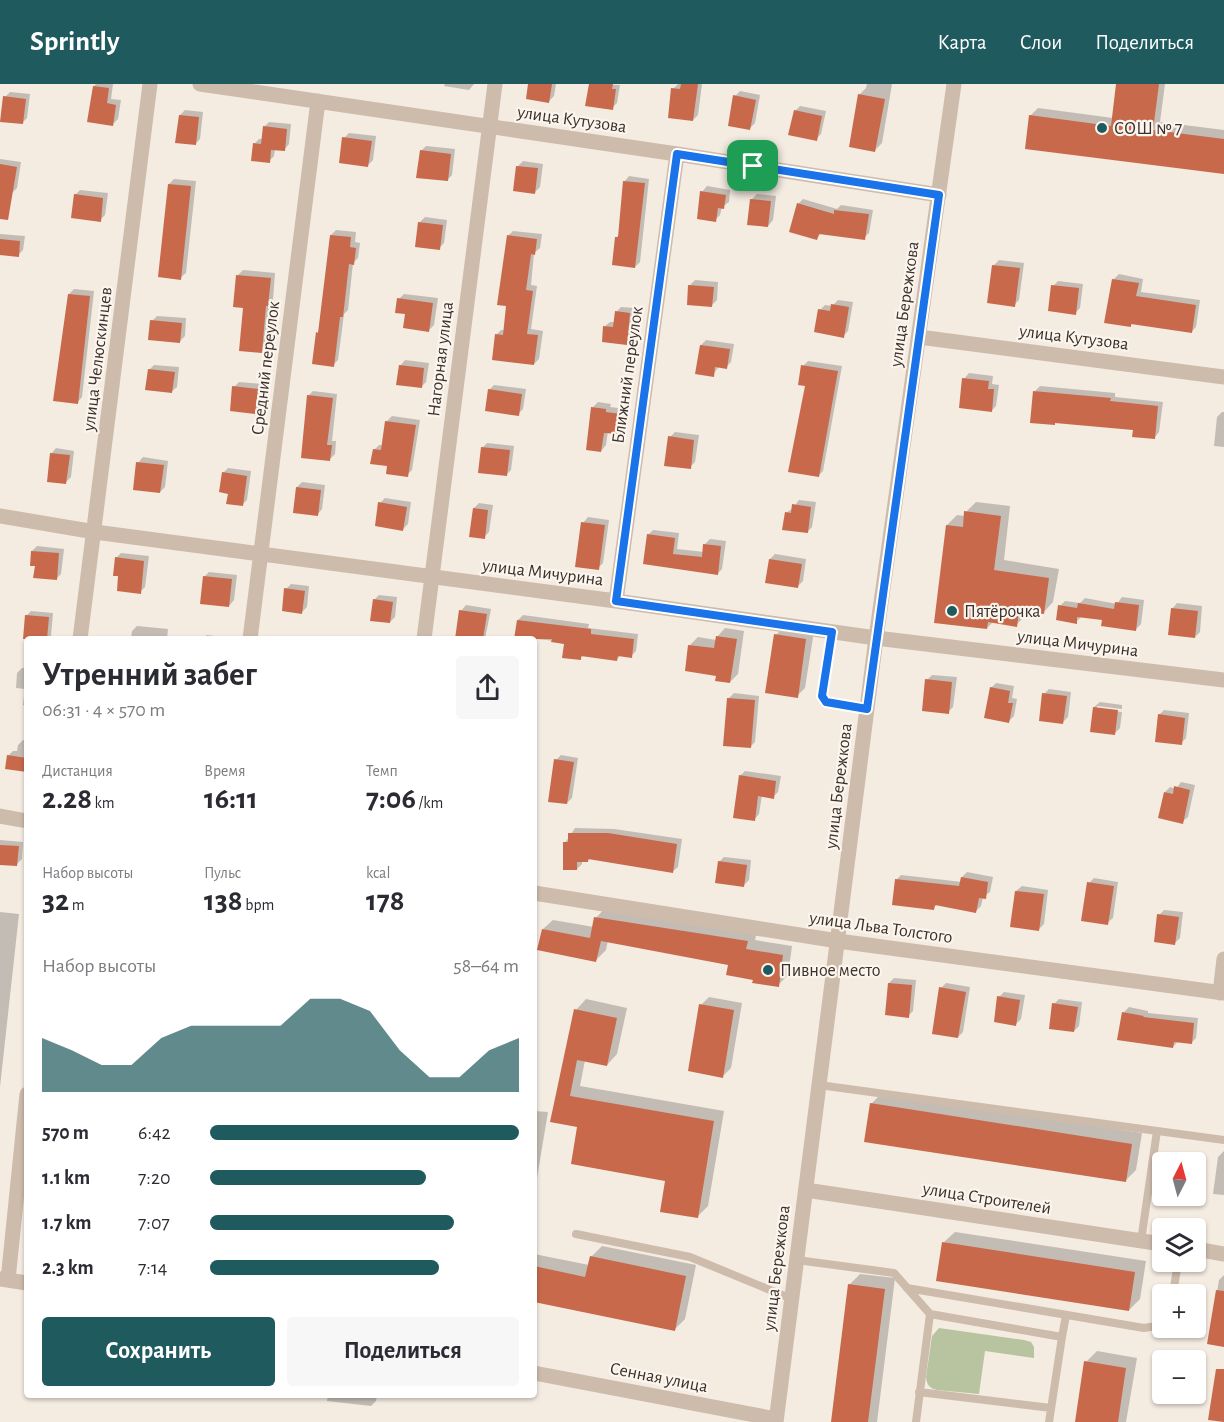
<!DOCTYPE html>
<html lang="ru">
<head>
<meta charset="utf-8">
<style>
	:root { --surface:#fff; --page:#f7f7f7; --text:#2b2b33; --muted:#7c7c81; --accent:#1f5a5e }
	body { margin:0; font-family:"Alegreya Sans",sans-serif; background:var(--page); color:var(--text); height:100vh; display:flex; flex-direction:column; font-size:22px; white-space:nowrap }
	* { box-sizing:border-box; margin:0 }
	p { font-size:20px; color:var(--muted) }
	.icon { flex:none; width:33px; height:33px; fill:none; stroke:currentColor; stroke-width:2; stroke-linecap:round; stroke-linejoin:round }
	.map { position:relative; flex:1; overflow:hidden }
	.panel { position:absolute; left:24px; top:552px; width:513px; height:762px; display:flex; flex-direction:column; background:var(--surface); border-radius:6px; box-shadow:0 2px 4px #0004 }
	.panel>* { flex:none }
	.needle { width:39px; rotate:6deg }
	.controls { position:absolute; left:1152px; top:1068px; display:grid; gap:12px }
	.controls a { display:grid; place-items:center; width:54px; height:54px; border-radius:6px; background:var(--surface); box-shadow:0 2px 4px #0004; font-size:30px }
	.pin { position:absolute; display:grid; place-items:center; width:51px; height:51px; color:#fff; margin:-26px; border-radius:12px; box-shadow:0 3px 9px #0006 }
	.round { display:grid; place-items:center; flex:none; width:63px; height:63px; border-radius:6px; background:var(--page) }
	.overview { display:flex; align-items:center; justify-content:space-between; height:102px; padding:0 18px }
	h1 { font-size:33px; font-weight:600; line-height:45px }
	.stats { display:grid; grid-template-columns:repeat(3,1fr); gap:9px; height:102px; padding:6px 18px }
	.stats div { display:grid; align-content:center }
	.stats b { font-size:30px; font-weight:600 }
	.stats small { font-size:16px; font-weight:400 }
	.stats p { font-size:16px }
	.chart { height:168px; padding:12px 18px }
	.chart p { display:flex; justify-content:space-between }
	.chart svg { width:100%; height:108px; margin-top:6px; fill:var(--accent); opacity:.7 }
	.cta { display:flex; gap:12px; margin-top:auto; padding:12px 18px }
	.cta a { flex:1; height:69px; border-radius:6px; background:var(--accent); color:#fff; font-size:24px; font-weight:600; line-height:69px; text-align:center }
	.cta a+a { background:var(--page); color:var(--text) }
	ul { padding:0 18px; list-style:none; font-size:20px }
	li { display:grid; grid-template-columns:96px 72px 1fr; align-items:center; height:45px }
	li i { height:15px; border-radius:8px; background:var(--accent) }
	header { display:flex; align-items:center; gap:36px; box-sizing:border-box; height:84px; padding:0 30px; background:var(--accent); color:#fff }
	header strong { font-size:28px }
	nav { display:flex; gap:33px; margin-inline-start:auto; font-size:21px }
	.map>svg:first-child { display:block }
</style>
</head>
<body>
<header>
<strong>Sprintly</strong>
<nav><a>Карта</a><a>Слои</a><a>Поделиться</a></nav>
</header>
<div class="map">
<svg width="1224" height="1338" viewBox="0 0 1224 1338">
	<rect width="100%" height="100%" fill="#f4ebe1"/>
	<!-- green -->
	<path fill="#b8c4a0" d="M939,1244L1024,1256L1031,1258L1034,1263V1274L985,1267L979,1310L937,1306C929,1304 927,1301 926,1293L932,1252Z"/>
	<!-- shadow -->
	<path fill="#0003" d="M96,0H113L111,15L121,16L118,35L113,40L94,2Z
		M445,0H474L469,6L444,2Z
		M530,0H556L554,12L549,17Z
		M590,0L620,1L617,19L612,24Z
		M678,0H702L698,31L693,36L673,5Z
		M867,0H892L882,59L875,66L859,11L866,4Z
		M1117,0H1165L1160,38L1224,46V88L1030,32L1038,24L1113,34Z
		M740,7L760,11L755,39L750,44L735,12Z
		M10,8L30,10L27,34L22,39L5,13Z
		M800,22L826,27L821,50L816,55L795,27Z
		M185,26L203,28L200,55L195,60L180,31Z
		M269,38L291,40L289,60L284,66L275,65L274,72L269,77L254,60L259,55H263L264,43Z
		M349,49L376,52L373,76L368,81L344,54Z
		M426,62L455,65L452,91L447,96L421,67Z
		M0,75L21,78L17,104L12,109L0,107Z
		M523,77L543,80L540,103L535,108L518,82Z
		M629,92L649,95L640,178L635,183L617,153L619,151L624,98Z
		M174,95L196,97L186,189L180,194L169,100Z
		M707,102L730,106L729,118L722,123L720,131L715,136L702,108Z
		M80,106L108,109L105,131L100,136L75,111Z
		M757,110L776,112L773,136L768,142L752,115Z
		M803,115L837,125L841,121L873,126L869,149L864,154L822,148L817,154L798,120Z
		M425,133L447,136L444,159L439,164L420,138Z
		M336,146L356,148L355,158L360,159L358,174L353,179L348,226L344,230L338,276L333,281L317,249L319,247L331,151Z
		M513,147L542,150L540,164L534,169L531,201L537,202L531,245L543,247L539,275L534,280L496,251L501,246H505L508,221V152Z
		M0,150L25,152L23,166L18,171L0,169Z
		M999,176L1024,179L1019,216L1014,221L994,181Z
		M243,186L275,189L273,216L270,218L266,262L261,267L238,191Z
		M1119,190L1143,195L1141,208L1200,216L1196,243L1191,248L1133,239L1130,242L1106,237L1114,195Z
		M695,196L718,198L717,216L712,221L689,202Z
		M1058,197L1083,200L1080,224L1075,229L1053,202Z
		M74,205L94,207L82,313L77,319L69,210Z
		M404,210L438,214L434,241L429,246L406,229L399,215Z
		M838,216L853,218L848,247L843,252L820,226L825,221L832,222Z
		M621,223L634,224L631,254L626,259L604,243L610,238H615L616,228Z
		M157,232L186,234L185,252L179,258L152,237Z
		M706,256L734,260L731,278L726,283L719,282L713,291L701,261Z
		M405,276L429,279L426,298L421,303L400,282Z
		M808,277L842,282L823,387L818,392L803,282Z
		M154,281L179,283L177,303L171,308L149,286Z
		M969,289L993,292L992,300L999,301L996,322L991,327L964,295Z
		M239,298L262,300L260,323L255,328L234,303Z
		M494,301L526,305L523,325L518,330L489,306Z
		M1040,302L1115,309V313L1163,318L1159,348L1154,354L1035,307Z
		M313,307L337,310L332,357H336L335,370L330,375L308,312Z
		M598,318L611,320L610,323L626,325L623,344L618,349L608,347L606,361L601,367L593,323Z
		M1222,328H1224V363L1214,362L1217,333Z
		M392,332L420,336L412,386L407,391L389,381L374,366L379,361H383L387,337Z
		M675,348L699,351L695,378L690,383L670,353Z
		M487,359L514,362L511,386L506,391L482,364Z
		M56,364L74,367L71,393L66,398L51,370Z
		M143,373L168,377L165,403L160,408L138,379Z
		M228,384L251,387L247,416L242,421L230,408L223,389Z
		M302,398L325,401L322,425L317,431L297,403Z
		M385,414L411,418L408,440L403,445L380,419Z
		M799,416L816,418L812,443L807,448L786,429L793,424Z
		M976,418L1010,422L1004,476L1059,485L1053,518L1043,529L1027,526L1026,531L1016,541L993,538L987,544L947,441L957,431L965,432L966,428Z
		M479,419L493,421L489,448L484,453L474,424Z
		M588,433L609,436L603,479L598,484L583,439Z
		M653,446L679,449L677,465L704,468L705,460L710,455L726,457L722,485L717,490L644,479L648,451Z
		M37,462L64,465L61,490L56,495L36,481L32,467Z
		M121,469L149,472L145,503L140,508L120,491L116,474Z
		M775,470L806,475L803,497L798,502L770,475Z
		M209,488L237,491L234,516L229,522L204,493Z
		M291,500L309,502L307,523L302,528L286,505Z
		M379,511L397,513L395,533L390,538L374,516Z
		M1122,513L1144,516L1141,540L1136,545L1104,534L1081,533L1076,538L1060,522L1065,517L1080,519L1085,514L1117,520Z
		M1177,519L1202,522L1200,548L1195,553L1172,525Z
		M466,521L491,525L485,555H459L461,527Z
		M31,527L53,529L51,552L48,555H24L26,532Z
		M523,531L589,540L588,544L638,550L636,567L631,572L621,571L617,575L584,571L580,575L566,558L536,555L534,561V555H515L518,536Z
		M137,542L168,545L167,555H131L132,547Z
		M784,543L814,547L805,604L797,612L776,551Z
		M725,544L744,547L738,590L730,598L717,590L690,561L698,553L716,556L717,553Z
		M207,551L229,554V555H203Z
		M22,584H27V622L23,621L25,605L16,604L17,589Z
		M932,591L957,593L953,623L948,628L927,596Z
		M996,599L1014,602L1012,614L1017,615L1014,632L1009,637L991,604Z
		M1049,605L1071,608L1068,633L1063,638L1044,610Z
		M734,609L759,612L755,658L750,663L728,615Z
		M1100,618L1122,621V625L1097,622V625L1122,628L1120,644L1115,649L1094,623Z
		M1164,626L1189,629L1186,654L1181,659L1159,631Z
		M23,656L27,657V687L8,672L13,667H17L18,661Z
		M561,671L578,674L572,714L567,719L556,676Z
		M745,687L781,692L778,708L773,713L762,711L759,730L754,736L740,692Z
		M1181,698L1195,701L1188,733L1182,738L1165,708L1170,703L1176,705Z
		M575,744L614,745L682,755L678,783L672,788L591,774L588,777H582V780L577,785L565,759Z
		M0,756L23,758L22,775L17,780L0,779Z
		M724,773L751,776L749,796L744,801L719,778Z
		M967,788L993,793L990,808L983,813L981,822L976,827L938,820L933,824L896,796L901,791L962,798V793Z
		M1094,794L1118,798L1113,834L1107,839L1089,799Z
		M1022,802L1048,806L1044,840L1038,846L1016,807Z
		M605,824L757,847L755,856L792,862L788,891L778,901L754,895L730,880L608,856L606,866L596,876L543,845L553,836L594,843L596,834Z
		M1164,826L1183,828L1180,854L1175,859L1159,831Z
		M0,828L19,830L0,1003Z
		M894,894L916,896L913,927L908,932L889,899Z
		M946,899L970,903L963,948L958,953L941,904Z
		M1004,908L1025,911L1021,935L1016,940L999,913Z
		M709,913L742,919L731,984L723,992L701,921Z
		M586,915L627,924L617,970L607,981L585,976L580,1002L724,1027L708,1122L697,1133L667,1096L579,1041L551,1037L576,926Z
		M1059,915L1082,918L1079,942L1074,947L1054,920Z
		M1129,923L1148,927V929L1198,934L1196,954L1191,959L1178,957L1173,963L1124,928Z
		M882,1009L1142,1049L1136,1086L1125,1097L871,1020Z
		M534,1027L548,1028L534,1112Z
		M1224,1067V1111L1213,1110L1218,1073Z
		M955,1148L1146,1177L1140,1215L1129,1226L944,1158Z
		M602,1162L696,1181L685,1235L674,1246L534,1217V1170L589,1181L591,1173Z
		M860,1190L895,1194L877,1338H832L849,1201Z
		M1224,1191V1262L1209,1259L1219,1196Z
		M1097,1267L1137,1274L1126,1338H1076L1086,1278Z
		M328,1311H377L376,1317L371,1322L327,1317Z"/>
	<!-- building -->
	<path fill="#c8694b" d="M528,0H552L549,19L526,15Z
		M589,0H613L612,5H616L613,26L585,22Z
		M681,0H698L693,37L668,34L671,4L680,5Z
		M1116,0H1159L1153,46L1224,55V90L1025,65L1029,31L1111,42Z
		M93,2L109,4L107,19L116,21L113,42L87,38Z
		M858,10L885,15L875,68L849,63Z
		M733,11L756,16L750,46L728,42Z
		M3,12L26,15L23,40L0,38Z
		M794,26L822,32L817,57L788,51Z
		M179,31L199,33L196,61L175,59Z
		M263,42L287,45L285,67L271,66L270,79L251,77L253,59L261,60Z
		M342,53L372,57L368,83L339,79Z
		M420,66L451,70L448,97L416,94Z
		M0,80L17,83L8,136L0,135Z
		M516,82L538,84L535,110L513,107Z
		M623,97L645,99L635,184L612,181L615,153H618Z
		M168,100L191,102L181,196L158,193Z
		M700,107L726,111L724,125L718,124L716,138L697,135Z
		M74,110L103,114L101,138L71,134Z
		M750,115L771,117L768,143L747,141Z
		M797,119L834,130V126L869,130L865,156L819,150L817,156L789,148Z
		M418,138L443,141L440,166L415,163Z
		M330,151L351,153L350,163L356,164L354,181L349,180L343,233H340L334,283L312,280L316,248L318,249Z
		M507,151L537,155L535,171L531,170L526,206L533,207L527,250L538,251L534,281L492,276L495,250L503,251L506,222L497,221Z
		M0,155L20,157L19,173L0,171Z
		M992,181L1020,184L1015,223L987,219Z
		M236,191L271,194L268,222H266L262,269L239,267L243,224L233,223Z
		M1112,195L1139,199L1136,212L1196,221L1192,249L1131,240V243L1104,239Z
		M688,201L714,203L712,223L687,221Z
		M1051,201L1079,204L1076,231L1048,227Z
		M68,210L90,212L78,320L53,317Z
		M397,214L433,219L429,248L403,244L405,230L395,229Z
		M831,220L849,223L844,254L814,248L818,225L830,227Z
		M615,227L630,229L627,261L602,258L603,242L613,243Z
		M150,236L182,239L180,259L148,256Z
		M700,261L730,265L727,285L715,283L714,293L695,290Z
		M399,281L424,284L422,304L396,301Z
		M801,281L838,287L819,393L788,388L805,302L798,301Z
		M148,285L175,288L172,309L145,306Z
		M962,294L989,297L988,305H994L992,328L959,324Z
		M232,302L258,305L255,330L230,327Z
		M488,305L522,310L519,332L485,327Z
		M1033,307L1111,314L1110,317L1158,322L1155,355L1132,353L1133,346L1055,339V341L1030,339Z
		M307,311L333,314L327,361H332L330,377L301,374Z
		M591,323L606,325V328L621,330L619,350L604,349L601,368L586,366Z
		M385,337L416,341L408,393L386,390L387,382L370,380L373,365L381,366Z
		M668,352L694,356L691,385L664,382Z
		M481,363L510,366L507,392L478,389Z
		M50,369L70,371L66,400L47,398Z
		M136,378L164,381L160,409L133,406Z
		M222,388L247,392L243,422L226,420L228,410L219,408Z
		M296,403L321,406L318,432L293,429Z
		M378,418L407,423L403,447L375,442Z
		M792,420L811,423L808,449L782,446L785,428L791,429Z
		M473,424L488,426L485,455L469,453Z
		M964,427L1001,432L994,486L1049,494L1044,530L1019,527L1017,543L988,538L987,545L934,539L946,441L963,443Z
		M581,438L605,441L599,486L575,483Z
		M647,450L675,454L673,470L702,473L703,460L721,462L718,491L643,480Z
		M31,467L59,469L57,496L33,494L35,482H30Z
		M115,473L144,477L141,510L117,507L118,492H113Z
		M769,475L802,480L798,504L765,499Z
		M203,492L232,495L229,523L200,520Z
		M284,504L305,507L302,530L282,527Z
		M373,515L393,518L390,539L370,537Z
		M1115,518L1139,521L1136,547L1101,542L1102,536L1077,533V540L1056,536L1058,521L1077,524L1078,519L1114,525Z
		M1171,524L1198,527L1195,554L1168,551Z
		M459,526L487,530L483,555H455Z
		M25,531L49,533L47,555H23Z
		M517,536L591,545V550L634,555L632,574L618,572L617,577L581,572V576L562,574L564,560L551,558L552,555H514Z
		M774,550L806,555L798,614L765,609Z
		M716,552L737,555L730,599L715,597L716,592L685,587L688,561L714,564Z
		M925,595L952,598L949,630L922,627Z
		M990,603L1010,607L1008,619H1013L1009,639L984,634Z
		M1042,609L1067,612L1063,640L1039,637Z
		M727,614L755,616L751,664L723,662Z
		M1093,623L1118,626L1115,651L1090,648Z
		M1158,630L1185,634L1182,661L1155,658Z
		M7,671L27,674V688L5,685Z
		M554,675L574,678L567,720L548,718Z
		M739,691L776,697L774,715L758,712L755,737L733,734Z
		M1174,702L1190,706L1183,740L1158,734L1164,708L1173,710Z
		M568,749H608L677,760L673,789L588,775V778H577V786H563V758H568Z
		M0,761L19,762L17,782L0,781Z
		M718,777L747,781L744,803L715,799Z
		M961,793L988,798L986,815L979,814L976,829L935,821L934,826L892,821L895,795L959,802Z
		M1087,798L1114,802L1108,841L1081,837Z
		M1015,807L1044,810L1039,847L1010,843Z
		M1157,830L1179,833L1175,861L1154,858Z
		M594,833L748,857L746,865L783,871L779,903L752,899L753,896L726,891L728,881L601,857L596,878L537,866L542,845L590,854Z
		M888,899L912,901L909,934L885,931Z
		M939,903L966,908L958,954L932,950Z
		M997,912L1020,916L1016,942L994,938Z
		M1052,919L1078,923L1074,948L1049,945Z
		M699,920L734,926L723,994L688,987Z
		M574,925L617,934L607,982L577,976L570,1012L714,1037L698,1134L660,1128L665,1097L571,1080L577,1043L550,1038Z
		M1122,928L1144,932L1143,933L1194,939L1192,960L1174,958L1173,964L1117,956Z
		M870,1019L1132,1060L1126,1098L864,1058Z
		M942,1158L1135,1188L1129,1227L936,1197Z
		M590,1172L686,1192L675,1247L534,1218V1182L585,1193Z
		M848,1200L885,1205L868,1338H831Z
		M1216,1206L1224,1207V1263L1207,1260Z
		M1084,1277L1126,1284L1118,1338H1075Z
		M1216,1285H1224V1338L1208,1336Z"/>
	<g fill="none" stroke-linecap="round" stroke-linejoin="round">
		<!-- service -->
		<path stroke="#cdbbac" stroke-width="8" d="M832,548L822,612L826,618L867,625
			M819,1001L1224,1056
			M576,1150L690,1173L792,1215
			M1141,1157L1157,1047
			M797,1176L894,1189L930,1230L1062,1253L1049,1338
			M907,1204L1144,1244L1156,1242L1162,1238
			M1173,1210L1178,1178
			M1062,1253L1066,1231
			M919,1308L1051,1324
			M916,1338L930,1230"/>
		<!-- minor -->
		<path stroke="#cdbbac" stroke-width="15" d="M200,0L677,70L939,111
			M919,253L1224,293
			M0,432L95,448L616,517L876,554L1224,596
			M616,517L677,70
			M80,555L150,0
			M250,555L318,17
			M424,555L495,0
			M0,732L27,737
			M534,809L838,857L1224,909
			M1220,909L1224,875
			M0,1195L27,1199
			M8,1196L27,1010
			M534,1289L776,1335"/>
		<!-- tertiary -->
		<path stroke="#cdbbac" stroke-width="15" d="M806,1106L1162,1160
			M1196,1165L1224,1170
			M776,1338L876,554L954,0"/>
	</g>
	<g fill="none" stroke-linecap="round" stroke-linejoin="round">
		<!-- route casing -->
		<g stroke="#fff" stroke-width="12">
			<path id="route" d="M677,70L939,111L867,625L826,618L822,612L832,548L616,517Z"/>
		</g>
		<!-- route -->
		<use href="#route" stroke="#1a73e8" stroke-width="8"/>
	</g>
	<!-- markers -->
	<g fill="#1f5a5e" stroke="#fbf5ee" stroke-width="2">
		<circle cx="1102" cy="44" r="6"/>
		<circle cx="952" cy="527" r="6"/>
		<circle cx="768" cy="886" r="6"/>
	</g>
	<g text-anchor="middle" stroke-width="4.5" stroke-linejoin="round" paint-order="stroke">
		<!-- street labels -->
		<g font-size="18" fill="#3b302b" stroke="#fbf5ee">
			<text transform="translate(572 35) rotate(8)" y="6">улица Кутузова</text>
			<text transform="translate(904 220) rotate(-82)" y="6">улица Бережкова</text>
			<text transform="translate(1074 253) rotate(7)" y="6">улица Кутузова</text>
			<text transform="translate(97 275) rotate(-83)" y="6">улица Челюскинцев</text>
			<text transform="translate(440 275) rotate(-83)" y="6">Нагорная улица</text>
			<text transform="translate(265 284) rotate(-83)" y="6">Средний переулок</text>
			<text transform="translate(627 291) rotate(-82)" y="6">Ближний переулок</text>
			<text transform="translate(543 488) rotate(7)" y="6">улица Мичурина</text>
			<text transform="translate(1078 559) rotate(7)" y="6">улица Мичурина</text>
			<text transform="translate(838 702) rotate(-83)" y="6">улица Бережкова</text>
			<text transform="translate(881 843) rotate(8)" y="6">улица Льва Толстого</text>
			<text transform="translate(987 1114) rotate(9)" y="6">улица Строителей</text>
			<text transform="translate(776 1184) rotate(-83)" y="6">улица Бережкова</text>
			<text transform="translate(659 1293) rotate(11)" y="6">Сенная улица</text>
		</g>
		<!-- poi labels -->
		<g font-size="18" fill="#3b302b" stroke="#fbf5ee" text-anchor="start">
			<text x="1114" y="50">СОШ № 7</text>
			<text x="964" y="533">Пятёрочка</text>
			<text x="780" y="892">Пивное место</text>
		</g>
	</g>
</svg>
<div class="controls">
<a><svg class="needle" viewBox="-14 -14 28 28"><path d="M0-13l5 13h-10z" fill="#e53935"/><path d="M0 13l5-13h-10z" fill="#7c7c81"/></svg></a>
<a><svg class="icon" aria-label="layers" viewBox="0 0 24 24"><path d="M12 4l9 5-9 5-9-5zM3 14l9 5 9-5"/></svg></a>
<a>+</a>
<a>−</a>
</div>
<div class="pin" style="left:753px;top:82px;background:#1e9e55"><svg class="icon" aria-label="arrive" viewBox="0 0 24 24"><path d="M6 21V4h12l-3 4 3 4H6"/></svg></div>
<section class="panel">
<div class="overview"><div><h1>Утренний забег</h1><p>06:31 · 4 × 570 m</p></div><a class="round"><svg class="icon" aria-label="share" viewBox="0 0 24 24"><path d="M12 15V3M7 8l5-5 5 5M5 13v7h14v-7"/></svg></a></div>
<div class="stats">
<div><p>Дистанция</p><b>2.28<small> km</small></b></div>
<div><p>Время</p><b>16:11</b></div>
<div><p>Темп</p><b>7:06<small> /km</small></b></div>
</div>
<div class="stats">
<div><p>Набор высоты</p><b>32<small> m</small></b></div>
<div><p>Пульс</p><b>138<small> bpm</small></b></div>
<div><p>kcal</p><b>178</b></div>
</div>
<div class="chart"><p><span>Набор высоты</span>58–64 m</p>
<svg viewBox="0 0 160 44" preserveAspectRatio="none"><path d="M0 44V22L10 27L20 33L30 33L40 22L50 17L60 17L70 17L80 17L90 6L100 6L110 11L120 27L130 38L140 38L150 27L160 22V44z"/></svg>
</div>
<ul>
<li><b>570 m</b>6:42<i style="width:100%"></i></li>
<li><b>1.1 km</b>7:20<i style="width:70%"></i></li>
<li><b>1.7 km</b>7:07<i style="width:79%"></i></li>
<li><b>2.3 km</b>7:14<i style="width:74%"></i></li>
</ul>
<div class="cta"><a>Сохранить</a><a>Поделиться</a></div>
</section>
</div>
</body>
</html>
